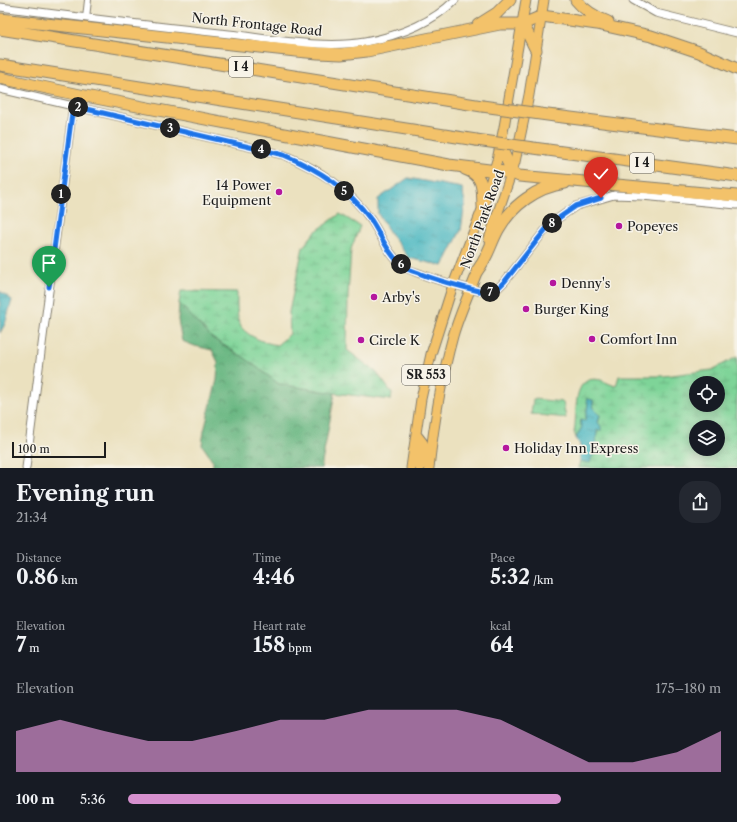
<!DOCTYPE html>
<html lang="en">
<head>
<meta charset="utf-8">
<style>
	:root { --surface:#171b24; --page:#242831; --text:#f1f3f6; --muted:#9ea1a6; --accent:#d690ce }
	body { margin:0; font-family:"Libre Caslon Text",serif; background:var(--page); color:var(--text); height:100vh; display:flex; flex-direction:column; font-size:15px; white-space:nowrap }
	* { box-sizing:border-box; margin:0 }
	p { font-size:13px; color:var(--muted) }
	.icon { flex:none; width:22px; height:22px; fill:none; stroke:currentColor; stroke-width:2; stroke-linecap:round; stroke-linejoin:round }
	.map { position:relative; height:468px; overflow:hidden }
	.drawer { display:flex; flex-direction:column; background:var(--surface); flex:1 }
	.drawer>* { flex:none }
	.fabs { position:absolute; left:689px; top:376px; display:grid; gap:8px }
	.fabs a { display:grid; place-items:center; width:36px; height:36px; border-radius:50%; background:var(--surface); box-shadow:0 2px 10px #0003; font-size:20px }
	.scale { position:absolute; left:12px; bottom:10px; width:94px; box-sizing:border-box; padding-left:4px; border:2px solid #1c1c1c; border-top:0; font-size:11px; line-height:14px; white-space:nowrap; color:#1c1c1c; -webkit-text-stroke:3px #f7f3e8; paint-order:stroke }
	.pin { position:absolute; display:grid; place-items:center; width:34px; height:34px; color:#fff; margin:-41px -17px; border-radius:50% 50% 50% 0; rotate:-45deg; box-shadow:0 0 4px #0007 }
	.pin .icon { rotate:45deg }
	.km { position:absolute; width:20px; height:20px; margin:-10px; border-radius:50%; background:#222; color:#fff; font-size:11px; line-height:20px; text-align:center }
	.round { display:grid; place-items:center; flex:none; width:42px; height:42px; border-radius:16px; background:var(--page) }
	.head { display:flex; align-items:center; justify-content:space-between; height:68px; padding:0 16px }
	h1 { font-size:22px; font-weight:700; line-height:30px }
	.stats { display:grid; grid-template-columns:repeat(3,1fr); gap:6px; height:68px; padding:4px 16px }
	.stats div { display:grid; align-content:center }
	.stats b { font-size:20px; font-weight:700 }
	.stats small { font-size:11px; font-weight:400 }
	.stats p { font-size:11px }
	.chart { height:112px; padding:8px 16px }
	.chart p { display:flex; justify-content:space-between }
	.chart svg { width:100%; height:72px; margin-top:4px; fill:var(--accent); opacity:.7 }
	ul { padding:0 16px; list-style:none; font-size:13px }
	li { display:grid; grid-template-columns:64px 48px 1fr; align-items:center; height:30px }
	li i { height:10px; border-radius:5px; background:var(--accent) }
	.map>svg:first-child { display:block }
</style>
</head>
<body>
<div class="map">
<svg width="737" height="468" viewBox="0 0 737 468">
	<defs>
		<pattern id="forest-crowns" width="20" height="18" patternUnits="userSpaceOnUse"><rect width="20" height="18" fill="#66b680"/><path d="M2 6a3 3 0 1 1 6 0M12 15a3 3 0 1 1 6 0" fill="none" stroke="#539368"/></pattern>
		<pattern id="wetland-marsh" width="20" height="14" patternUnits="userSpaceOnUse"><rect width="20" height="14" fill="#7ed498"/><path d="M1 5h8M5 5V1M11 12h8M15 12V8" fill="none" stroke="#6cb582"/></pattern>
		<pattern id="water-ripples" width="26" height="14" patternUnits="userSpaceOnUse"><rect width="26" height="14" fill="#48b7c1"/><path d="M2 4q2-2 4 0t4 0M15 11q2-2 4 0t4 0" fill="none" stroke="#3b949c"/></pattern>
	</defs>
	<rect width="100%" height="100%" fill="#f7f3e8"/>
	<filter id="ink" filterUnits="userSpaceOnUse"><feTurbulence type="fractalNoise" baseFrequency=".025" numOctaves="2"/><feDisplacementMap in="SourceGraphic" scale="8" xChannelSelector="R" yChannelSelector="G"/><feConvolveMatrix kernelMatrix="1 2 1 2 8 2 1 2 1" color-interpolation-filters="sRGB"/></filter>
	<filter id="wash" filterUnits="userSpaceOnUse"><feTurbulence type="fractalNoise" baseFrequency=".012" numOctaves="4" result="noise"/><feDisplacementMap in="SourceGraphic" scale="16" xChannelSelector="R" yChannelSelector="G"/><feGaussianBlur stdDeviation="0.9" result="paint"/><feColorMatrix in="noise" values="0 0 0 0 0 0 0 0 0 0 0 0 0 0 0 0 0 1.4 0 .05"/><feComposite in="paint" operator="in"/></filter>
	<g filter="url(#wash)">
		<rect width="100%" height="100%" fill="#ebe1bf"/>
		<!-- forest -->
		<path fill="url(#forest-crowns)" stroke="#41694e" d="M179,303L212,338L245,358L279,384L335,393L321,468H213V461L202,445L204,431L217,380L218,362L212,350L195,346L182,341L178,320Z"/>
		<!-- wetland -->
		<path fill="url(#wetland-marsh)" stroke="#4d785a" fill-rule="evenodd" d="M340,214L360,226L351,249L348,295L347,350L376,372L392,393L391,400L335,393L279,384L245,358L212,338L179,303L181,291L237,292C237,301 236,319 241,327C249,337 265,343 277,345L290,334L289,312L303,247L315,232Z
			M737,357V468H578L580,461L585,462L593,454H598C595,441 597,428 600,415C594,411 593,407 593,400L586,399L588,404L585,421L581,420L582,427L576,438L574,432C578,414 570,373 601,380C606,382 611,385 616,386L619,376H664L712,370ZM696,383H718V405H696ZM696,427H718V449H696Z
			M533,399L563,402L566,418L531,414Z"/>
		<!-- water -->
		<path fill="url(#water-ripples)" stroke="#326a6e" d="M408,178L462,188L465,203L461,230L443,266L409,258L392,236L378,214V199Z
			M0,291L12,300L5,324L0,333Z
			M586,399L593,400C593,407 594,411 600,415L598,422L601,427V431L597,430L596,446L598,454H593L590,463L580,461V445L576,438L582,427L580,424L581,420L585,421L588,404Z"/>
	</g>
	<g filter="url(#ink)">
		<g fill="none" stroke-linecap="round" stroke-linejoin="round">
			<!-- minor casing -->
			<g stroke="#847e6e" stroke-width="8">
				<path id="minor" d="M86,18L88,0"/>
			</g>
			<!-- tertiary casing -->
			<g stroke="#847e6e" stroke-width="9">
				<path id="tertiary" d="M633,0L656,13L737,33
					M0,7C76,17 153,26 229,34C272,39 323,49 365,42C397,36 432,23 455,0
					M0,89L284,155C320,170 348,188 371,220C381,235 389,256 404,267C409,270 416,272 421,274C441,282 462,287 483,292H489L496,290L505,281L550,224L576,206L614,195L642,196L737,205
					M26,468L73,106"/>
			</g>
			<!-- primary casing -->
			<g stroke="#847e6e" stroke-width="11">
				<path id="primary" d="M489,239L515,162L529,95L544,0
					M416,434L423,443L420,468
					M411,468L421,399L431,354L453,285L483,207L497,160L504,127L526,0
					M429,468C434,423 441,380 453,336C460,312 471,289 480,265"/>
			</g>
			<!-- motorway casing -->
			<g stroke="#847e6e" stroke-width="13">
				<path id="motorway" d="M576,0C584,10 595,17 608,22
					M0,19L296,51L318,53L341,54L367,51L500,24H523L542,16L597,24L651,36L699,52L737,69
					M523,24L536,50
					M478,25L497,13L510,0
					M0,29L482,106
					M0,65L476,140
					M0,78L80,95L310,139L449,165L513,173L519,176L737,196
					M555,116L737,139
					M500,146L513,173
					M548,150L737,176
					M465,169C485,176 482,189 483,207
					M477,271C488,257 490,245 498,230C512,205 537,187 565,183"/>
			</g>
			<!-- minor -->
			<use href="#minor" stroke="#fff" stroke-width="6"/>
			<!-- tertiary -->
			<use href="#tertiary" stroke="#fff" stroke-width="7"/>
			<!-- primary -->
			<use href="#primary" stroke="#f3c26a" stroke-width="9"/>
			<!-- motorway -->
			<use href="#motorway" stroke="#f3c26a" stroke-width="11"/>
			<!-- motorway-bridge casing -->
			<g stroke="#847e6e" stroke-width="13" stroke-linecap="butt">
				<path id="motorway-bridge" d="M482,106L555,116
					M476,140L548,150"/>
			</g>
			<!-- motorway-bridge -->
			<use href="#motorway-bridge" stroke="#f3c26a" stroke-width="11"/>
		</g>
	</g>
	<g fill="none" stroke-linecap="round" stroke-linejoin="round" filter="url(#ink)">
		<!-- route casing -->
		<g stroke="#fff" stroke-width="8">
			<path id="route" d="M49,287L73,106L284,155C319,170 348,188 371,220C381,235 389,256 404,267C409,270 416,272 421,274C441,282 462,287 483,292H489L496,290L505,281L550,224L576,206L601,198"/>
		</g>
		<!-- route -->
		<use href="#route" stroke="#1a73e8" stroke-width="5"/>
	</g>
	<!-- markers -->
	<g fill="#b5179e" stroke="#f7f3e8" stroke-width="1.5">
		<circle cx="279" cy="192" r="4"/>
		<circle cx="619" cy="226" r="4"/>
		<circle cx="553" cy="283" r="4"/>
		<circle cx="374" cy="297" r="4"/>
		<circle cx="526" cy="309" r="4"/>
		<circle cx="592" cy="339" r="4"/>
		<circle cx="361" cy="340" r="4"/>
		<circle cx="506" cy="448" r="4"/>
	</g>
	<g text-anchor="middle" stroke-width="3" stroke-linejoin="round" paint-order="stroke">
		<!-- shield labels -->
		<g fill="#f7f3e8" stroke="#5e5c59" stroke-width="1">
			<rect x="229" y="57" width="24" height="20" rx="3"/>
			<rect x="630" y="153" width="24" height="20" rx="3"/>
			<rect x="402" y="365" width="48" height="20" rx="3"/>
		</g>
		<g font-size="12" font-weight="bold" fill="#1c1c1c">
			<text x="241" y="71">I 4</text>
			<text x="642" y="167">I 4</text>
			<text x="426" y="379">SR 553</text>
		</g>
		<!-- street labels -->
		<g font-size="13" fill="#1c1c1c" stroke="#f7f3e8">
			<text transform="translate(257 24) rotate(6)" y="5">North Frontage Road</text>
			<text transform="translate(482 219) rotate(-70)" y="5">North Park Road</text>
		</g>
		<!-- poi labels -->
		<g font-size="13" fill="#1c1c1c" stroke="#f7f3e8" text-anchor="start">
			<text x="271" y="190" text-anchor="end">I4 Power<tspan x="271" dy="15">Equipment</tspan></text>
			<text x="627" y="231">Popeyes</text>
			<text x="561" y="288">Denny's</text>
			<text x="382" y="302">Arby's</text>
			<text x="534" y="314">Burger King</text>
			<text x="600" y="344">Comfort Inn</text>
			<text x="369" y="345">Circle K</text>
			<text x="514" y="453">Holiday Inn Express</text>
		</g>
	</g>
</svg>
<div class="fabs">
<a><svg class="icon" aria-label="locate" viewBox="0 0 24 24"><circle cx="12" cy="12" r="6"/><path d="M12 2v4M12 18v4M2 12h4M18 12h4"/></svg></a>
<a><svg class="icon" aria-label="layers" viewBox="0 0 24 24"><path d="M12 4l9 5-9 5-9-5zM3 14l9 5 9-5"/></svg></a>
</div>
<div class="scale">100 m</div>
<div class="pin" style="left:49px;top:287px;background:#1e9e55"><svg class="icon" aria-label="arrive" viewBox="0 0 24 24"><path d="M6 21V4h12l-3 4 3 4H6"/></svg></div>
<div class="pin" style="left:601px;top:198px;background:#d93025"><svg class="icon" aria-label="check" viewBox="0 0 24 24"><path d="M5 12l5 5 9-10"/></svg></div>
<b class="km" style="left:61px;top:194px">1</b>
<b class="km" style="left:78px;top:107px">2</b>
<b class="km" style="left:170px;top:128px">3</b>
<b class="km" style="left:261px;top:149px">4</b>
<b class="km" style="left:344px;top:191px">5</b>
<b class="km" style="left:401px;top:264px">6</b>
<b class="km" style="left:490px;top:292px">7</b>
<b class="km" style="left:552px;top:223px">8</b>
</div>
<section class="drawer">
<div class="head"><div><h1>Evening run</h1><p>21:34</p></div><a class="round"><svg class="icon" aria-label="share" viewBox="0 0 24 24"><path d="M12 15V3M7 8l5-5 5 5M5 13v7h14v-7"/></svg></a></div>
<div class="stats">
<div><p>Distance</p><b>0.86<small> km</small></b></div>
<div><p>Time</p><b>4:46</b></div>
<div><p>Pace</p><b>5:32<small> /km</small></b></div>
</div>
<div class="stats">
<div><p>Elevation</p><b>7<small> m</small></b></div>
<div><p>Heart rate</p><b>158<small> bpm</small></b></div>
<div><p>kcal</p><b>64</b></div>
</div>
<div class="chart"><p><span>Elevation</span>175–180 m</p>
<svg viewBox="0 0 160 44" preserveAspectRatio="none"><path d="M0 44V19L10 12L20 19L30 25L40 25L50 19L60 12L70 12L80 6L90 6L100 6L110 12L120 25L130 38L140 38L150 32L160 19V44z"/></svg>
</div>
<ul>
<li><b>100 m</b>5:36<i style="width:73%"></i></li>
</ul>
</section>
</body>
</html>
